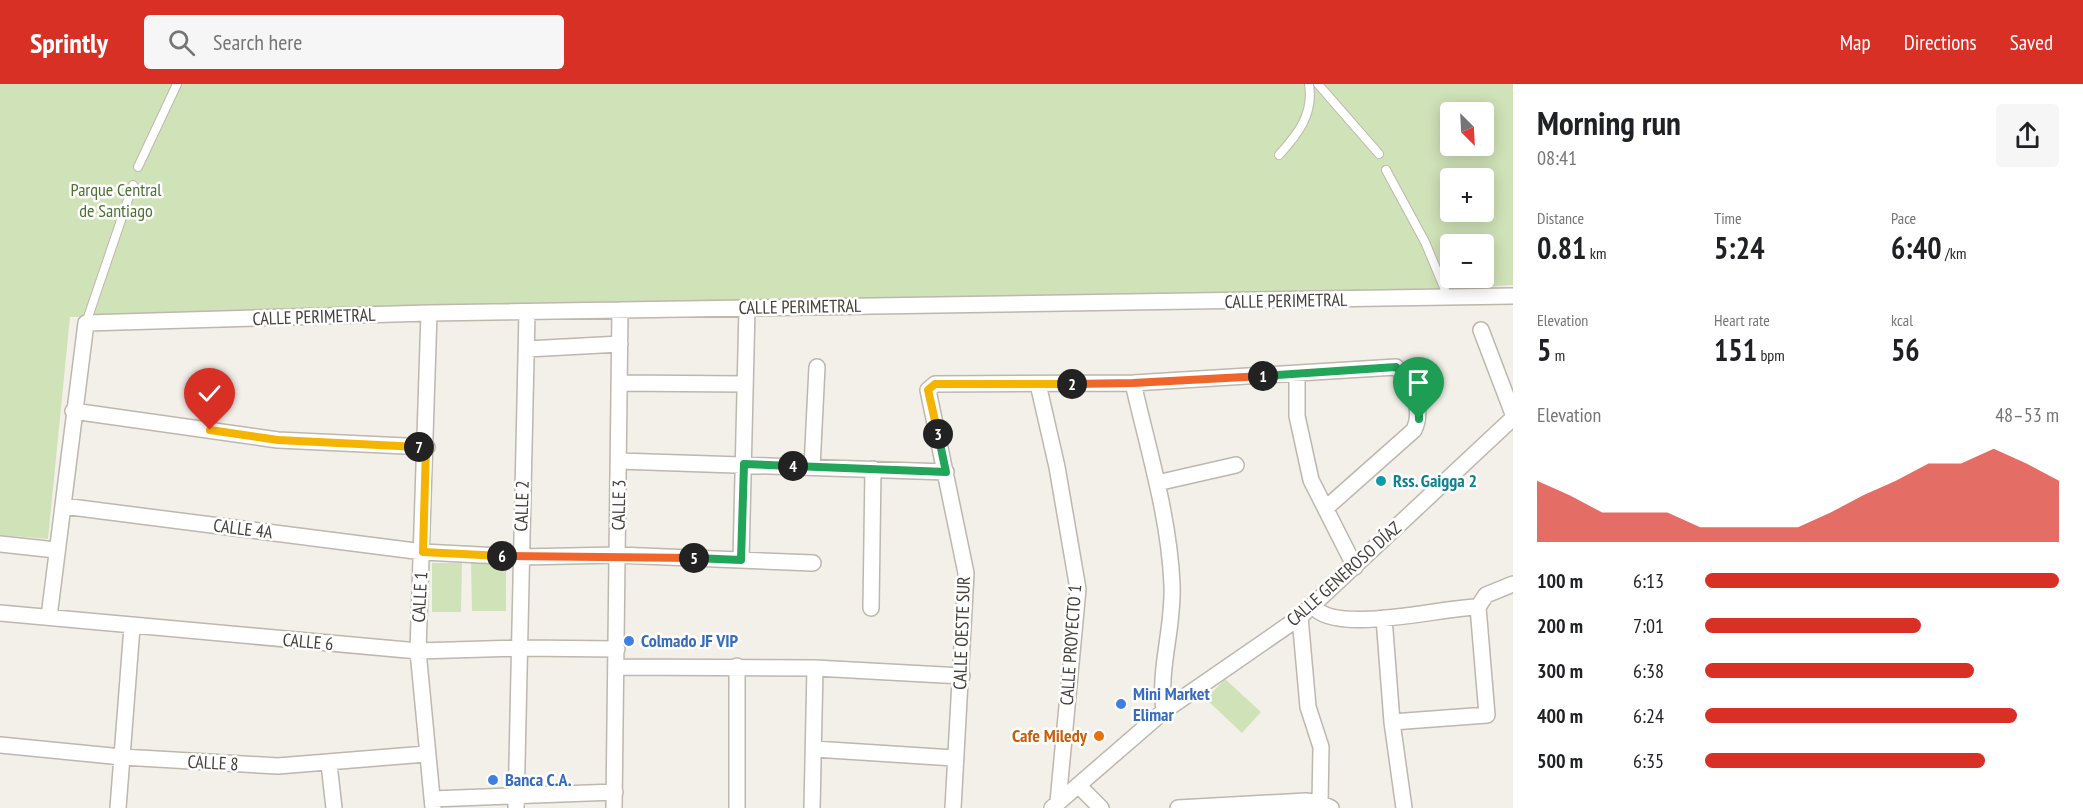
<!DOCTYPE html>
<html lang="en">
<head>
<meta charset="utf-8">
<style>
	:root { --surface:#fff; --page:#f6f6f6; --text:#202124; --muted:#757577; --accent:#d93025 }
	body { margin:0; font-family:"PT Sans Narrow",sans-serif; background:var(--page); color:var(--text); height:100vh; display:flex; flex-direction:column; font-size:22px; white-space:nowrap }
	* { box-sizing:border-box; margin:0 }
	p { font-size:20px; color:var(--muted) }
	.icon { flex:none; width:33px; height:33px; fill:none; stroke:currentColor; stroke-width:2; stroke-linecap:round; stroke-linejoin:round }
	.map { position:relative; flex:1; overflow:hidden }
	.details { display:flex; flex-direction:column; background:var(--surface); width:570px }
	.details>* { flex:none }
	.needle { width:39px; rotate:156deg }
	.buttons { position:absolute; left:1440px; top:18px; display:grid; gap:12px }
	.buttons a { display:grid; place-items:center; width:54px; height:54px; border-radius:6px; background:var(--surface); box-shadow:0 3px 15px #0003; font-size:30px }
	.pin { position:absolute; display:grid; place-items:center; width:51px; height:51px; color:#fff; margin:-62px -26px; border-radius:50% 50% 50% 0; rotate:-45deg; box-shadow:0 0 6px #0007 }
	.pin .icon { rotate:45deg }
	.km { position:absolute; width:30px; height:30px; margin:-15px; border-radius:50%; background:#222; color:#fff; font-size:16px; line-height:30px; text-align:center }
	.round { display:grid; place-items:center; flex:none; width:63px; height:63px; border-radius:6px; background:var(--page) }
	.overview { display:flex; align-items:center; justify-content:space-between; height:102px; padding:0 24px }
	h1 { font-size:33px; font-weight:700; line-height:45px }
	.figures { display:grid; grid-template-columns:repeat(3,1fr); gap:9px; height:102px; padding:6px 24px }
	.figures div { display:grid; align-content:center }
	.figures b { font-size:30px; font-weight:700 }
	.figures small { font-size:16px; font-weight:400 }
	.figures p { font-size:16px }
	.chart { height:168px; padding:12px 24px }
	.chart p { display:flex; justify-content:space-between }
	.chart svg { width:100%; height:108px; margin-top:6px; fill:var(--accent); opacity:.7 }
	ul { padding:0 24px; list-style:none; font-size:20px }
	li { display:grid; grid-template-columns:96px 72px 1fr; align-items:center; height:45px }
	li i { height:15px; border-radius:8px; background:var(--accent) }
	header { display:flex; align-items:center; gap:36px; box-sizing:border-box; height:84px; padding:0 30px; background:var(--accent); color:#fff }
	header strong { font-size:28px }
	nav { display:flex; gap:33px; margin-inline-start:auto; font-size:21px }
	.search { width:420px; height:54px; background:var(--page); display:flex; align-items:center; gap:15px; box-sizing:border-box; padding:0 21px; border-radius:6px; color:var(--muted); font-size:22px }
	main { display:flex; flex:1; min-height:0 }
	.map>svg:first-child { display:block }
</style>
</head>
<body>
<header>
<strong>Sprintly</strong>
<div class="search"><svg class="icon" aria-label="search" viewBox="0 0 24 24"><circle cx="10" cy="10" r="6"/><path d="M15 15l6 6"/></svg>Search here</div>
<nav><a>Map</a><a>Directions</a><a>Saved</a></nav>
</header>
<main>
<div class="map">
<svg width="1513" height="724" viewBox="0 0 1513 724">
	<rect width="100%" height="100%" fill="#f3f0ea"/>
	<!-- green -->
	<path fill="#d0e2b7" fill-rule="evenodd" d="M0,0H1513V201L1411,208L70,233L48,455L0,451ZM1450,28H1484V62H1450ZM1450,94H1484V128H1450ZM1450,160H1484V194H1450Z
		M471,478H506V527H472Z
		M432,479H462L461,528H432Z
		M1225,595L1261,628L1242,649L1206,615Z"/>
	<g fill="none" stroke-linecap="round" stroke-linejoin="round">
		<!-- service casing -->
		<g stroke="#bdb7ad" stroke-width="10">
			<path id="service" d="M1318,0L1379,70
				M1279,71C1298,50 1314,30 1309,0
				M138,83L177,0
				M1386,86L1425,158L1448,213
				M86,239L133,101"/>
		</g>
		<!-- minor casing -->
		<g stroke="#bdb7ad" stroke-width="18">
			<path id="minor" d="M429,229L418,567L433,724
				M1481,246L1513,330
				M527,265L620,260
				M1297,290V332L1311,396L1355,483
				M619,299L745,300
				M1133,299C1148,365 1169,432 1172,500C1174,544 1158,584 1164,627
				M1038,300L1057,383L1078,505L1058,718
				M73,327L278,356L427,363
				M619,377L946,388
				M812,383L817,283
				M1157,399L1236,381
				M63,422L423,468L520,473L618,471L813,479
				M0,460L56,466
				M741,476L747,224
				M1313,522C1335,552 1443,523 1478,523
				M1478,523L1486,511L1513,500
				M871,524L873,385
				M0,529L418,567L521,564L617,565
				M49,533L86,239L429,229L1513,212
				M1300,533L1308,623L1321,663L1320,719
				M1384,534L1392,638L1404,724
				M617,583L815,584L962,592
				M1392,638L1487,631L1478,523
				M0,661L122,673L278,682L426,670
				M814,665L954,674
				M329,680L334,724
				M1079,702L1101,724
				M432,715L615,708
				M118,724L132,543
				M516,724L527,228
				M614,724L620,226
				M737,724V582
				M812,724L815,584
				M953,724L966,489L928,306L935,300L1133,299L1396,283C1412,298 1424,325 1414,346L1326,424
				M1052,724L1164,627L1300,533L1513,334
				M1178,724L1306,717L1320,719L1331,724"/>
		</g>
		<!-- service -->
		<use href="#service" stroke="#fff" stroke-width="8"/>
		<!-- minor -->
		<use href="#minor" stroke="#fff" stroke-width="15"/>
	</g>
	<g fill="none" stroke-linecap="round" stroke-linejoin="round">
		<!-- split-1 casing -->
		<g stroke="#fff" stroke-width="12">
			<path id="split-1" d="M1263,292L1396,283C1408,295 1420,318 1419,335"/>
		</g>
		<!-- split-2 casing -->
		<g stroke="#fff" stroke-width="12">
			<path id="split-2" d="M1072,300L1133,299L1263,292"/>
		</g>
		<!-- split-3 casing -->
		<g stroke="#fff" stroke-width="12">
			<path id="split-3" d="M938,350L928,306L935,300H1072"/>
		</g>
		<!-- split-4 casing -->
		<g stroke="#fff" stroke-width="12">
			<path id="split-4" d="M793,382L946,388L938,350"/>
		</g>
		<!-- split-5 casing -->
		<g stroke="#fff" stroke-width="12">
			<path id="split-5" d="M694,474L741,476L744,380L793,382"/>
		</g>
		<!-- split-6 casing -->
		<g stroke="#fff" stroke-width="12">
			<path id="split-6" d="M502,472L694,474"/>
		</g>
		<!-- split-7 casing -->
		<g stroke="#fff" stroke-width="12">
			<path id="split-7" d="M419,363H426L423,468L502,472"/>
		</g>
		<!-- split-8 casing -->
		<g stroke="#fff" stroke-width="12">
			<path id="split-8" d="M210,346L278,356L419,363"/>
		</g>
		<!-- split-1 -->
		<use href="#split-1" stroke="#22a559" stroke-width="8"/>
		<!-- split-2 -->
		<use href="#split-2" stroke="#f0652b" stroke-width="8"/>
		<!-- split-3 -->
		<use href="#split-3" stroke="#f5b400" stroke-width="8"/>
		<!-- split-4 -->
		<use href="#split-4" stroke="#22a559" stroke-width="8"/>
		<!-- split-5 -->
		<use href="#split-5" stroke="#22a559" stroke-width="8"/>
		<!-- split-6 -->
		<use href="#split-6" stroke="#f0652b" stroke-width="8"/>
		<!-- split-7 -->
		<use href="#split-7" stroke="#f5b400" stroke-width="8"/>
		<!-- split-8 -->
		<use href="#split-8" stroke="#f5b400" stroke-width="8"/>
	</g>
	<!-- markers -->
	<circle fill="#0f9aa8" stroke="#fff" stroke-width="2" cx="1381" cy="397" r="6"/>
	<g fill="#3f7fe0" stroke="#fff" stroke-width="2">
		<circle cx="629" cy="557" r="6"/>
		<circle cx="1121" cy="620" r="6"/>
		<circle cx="493" cy="696" r="6"/>
	</g>
	<circle fill="#e8710a" stroke="#fff" stroke-width="2" cx="1099" cy="652" r="6"/>
	<g text-anchor="middle" stroke-width="5" stroke-linejoin="round" paint-order="stroke">
		<!-- park labels -->
		<g font-size="18" fill="#4c7132" stroke="#fff">
			<text x="116" y="112">Parque Central<tspan x="116" dy="21">de Santiago</tspan></text>
		</g>
		<!-- street labels -->
		<g font-size="18" fill="#464039" stroke="#fff">
			<text transform="translate(1286 217) rotate(-1)" y="6">CALLE PERIMETRAL</text>
			<text transform="translate(800 223) rotate(-1)" y="6">CALLE PERIMETRAL</text>
			<text transform="translate(314 233) rotate(-2)" y="6">CALLE PERIMETRAL</text>
			<text transform="translate(619 421) rotate(-89)" y="6">CALLE 3</text>
			<text transform="translate(522 422) rotate(-88)" y="6">CALLE 2</text>
			<text transform="translate(243 445) rotate(7)" y="6">CALLE 4A</text>
			<text transform="translate(1344 490) rotate(-42)" y="6">CALLE GENEROSO DÍAZ</text>
			<text transform="translate(420 513) rotate(-87)" y="6">CALLE 1</text>
			<text transform="translate(962 549) rotate(-88)" y="6">CALLE OESTE SUR</text>
			<text transform="translate(308 558) rotate(5)" y="6">CALLE 6</text>
			<text transform="translate(1071 561) rotate(-86)" y="6">CALLE PROYECTO 1</text>
			<text transform="translate(213 679) rotate(3)" y="6">CALLE 8</text>
		</g>
		<!-- culture labels -->
		<g font-size="18" font-weight="bold" fill="#0d838f" stroke="#fff" text-anchor="start">
			<text x="1393" y="403">Rss. Gaigga 2</text>
		</g>
		<!-- shop labels -->
		<g font-size="18" font-weight="bold" fill="#366cbe" stroke="#fff" text-anchor="start">
			<text x="641" y="563">Colmado JF VIP</text>
			<text x="1133" y="616">Mini Market<tspan x="1133" dy="21">Elimar</tspan></text>
			<text x="505" y="702">Banca C.A.</text>
		</g>
		<!-- food labels -->
		<g font-size="18" font-weight="bold" fill="#c56008" stroke="#fff" text-anchor="end">
			<text x="1087" y="658">Cafe Miledy</text>
		</g>
	</g>
</svg>
<div class="buttons">
<a><svg class="needle" viewBox="-14 -14 28 28"><path d="M0-13l5 13h-10z" fill="#e53935"/><path d="M0 13l5-13h-10z" fill="#757577"/></svg></a>
<a>+</a>
<a>−</a>
</div>
<div class="pin" style="left:1419px;top:335px;background:#1e9e55"><svg class="icon" aria-label="arrive" viewBox="0 0 24 24"><path d="M6 21V4h12l-3 4 3 4H6"/></svg></div>
<div class="pin" style="left:210px;top:346px;background:#d93025"><svg class="icon" aria-label="check" viewBox="0 0 24 24"><path d="M5 12l5 5 9-10"/></svg></div>
<b class="km" style="left:1263px;top:292px">1</b>
<b class="km" style="left:1072px;top:300px">2</b>
<b class="km" style="left:938px;top:350px">3</b>
<b class="km" style="left:793px;top:382px">4</b>
<b class="km" style="left:694px;top:474px">5</b>
<b class="km" style="left:502px;top:472px">6</b>
<b class="km" style="left:419px;top:363px">7</b>
</div>
<section class="details">
<div class="overview"><div><h1>Morning run</h1><p>08:41</p></div><a class="round"><svg class="icon" aria-label="share" viewBox="0 0 24 24"><path d="M12 15V3M7 8l5-5 5 5M5 13v7h14v-7"/></svg></a></div>
<div class="figures">
<div><p>Distance</p><b>0.81<small> km</small></b></div>
<div><p>Time</p><b>5:24</b></div>
<div><p>Pace</p><b>6:40<small> /km</small></b></div>
</div>
<div class="figures">
<div><p>Elevation</p><b>5<small> m</small></b></div>
<div><p>Heart rate</p><b>151<small> bpm</small></b></div>
<div><p>kcal</p><b>56</b></div>
</div>
<div class="chart"><p><span>Elevation</span>48–53 m</p>
<svg viewBox="0 0 160 44" preserveAspectRatio="none"><path d="M0 44V19L10 25L20 32L30 32L40 32L50 38L60 38L70 38L80 38L90 32L100 25L110 19L120 12L130 12L140 6L150 12L160 19V44z"/></svg>
</div>
<ul>
<li><b>100 m</b>6:13<i style="width:100%"></i></li>
<li><b>200 m</b>7:01<i style="width:61%"></i></li>
<li><b>300 m</b>6:38<i style="width:76%"></i></li>
<li><b>400 m</b>6:24<i style="width:88%"></i></li>
<li><b>500 m</b>6:35<i style="width:79%"></i></li>
</ul>
</section>
</main>
</body>
</html>
